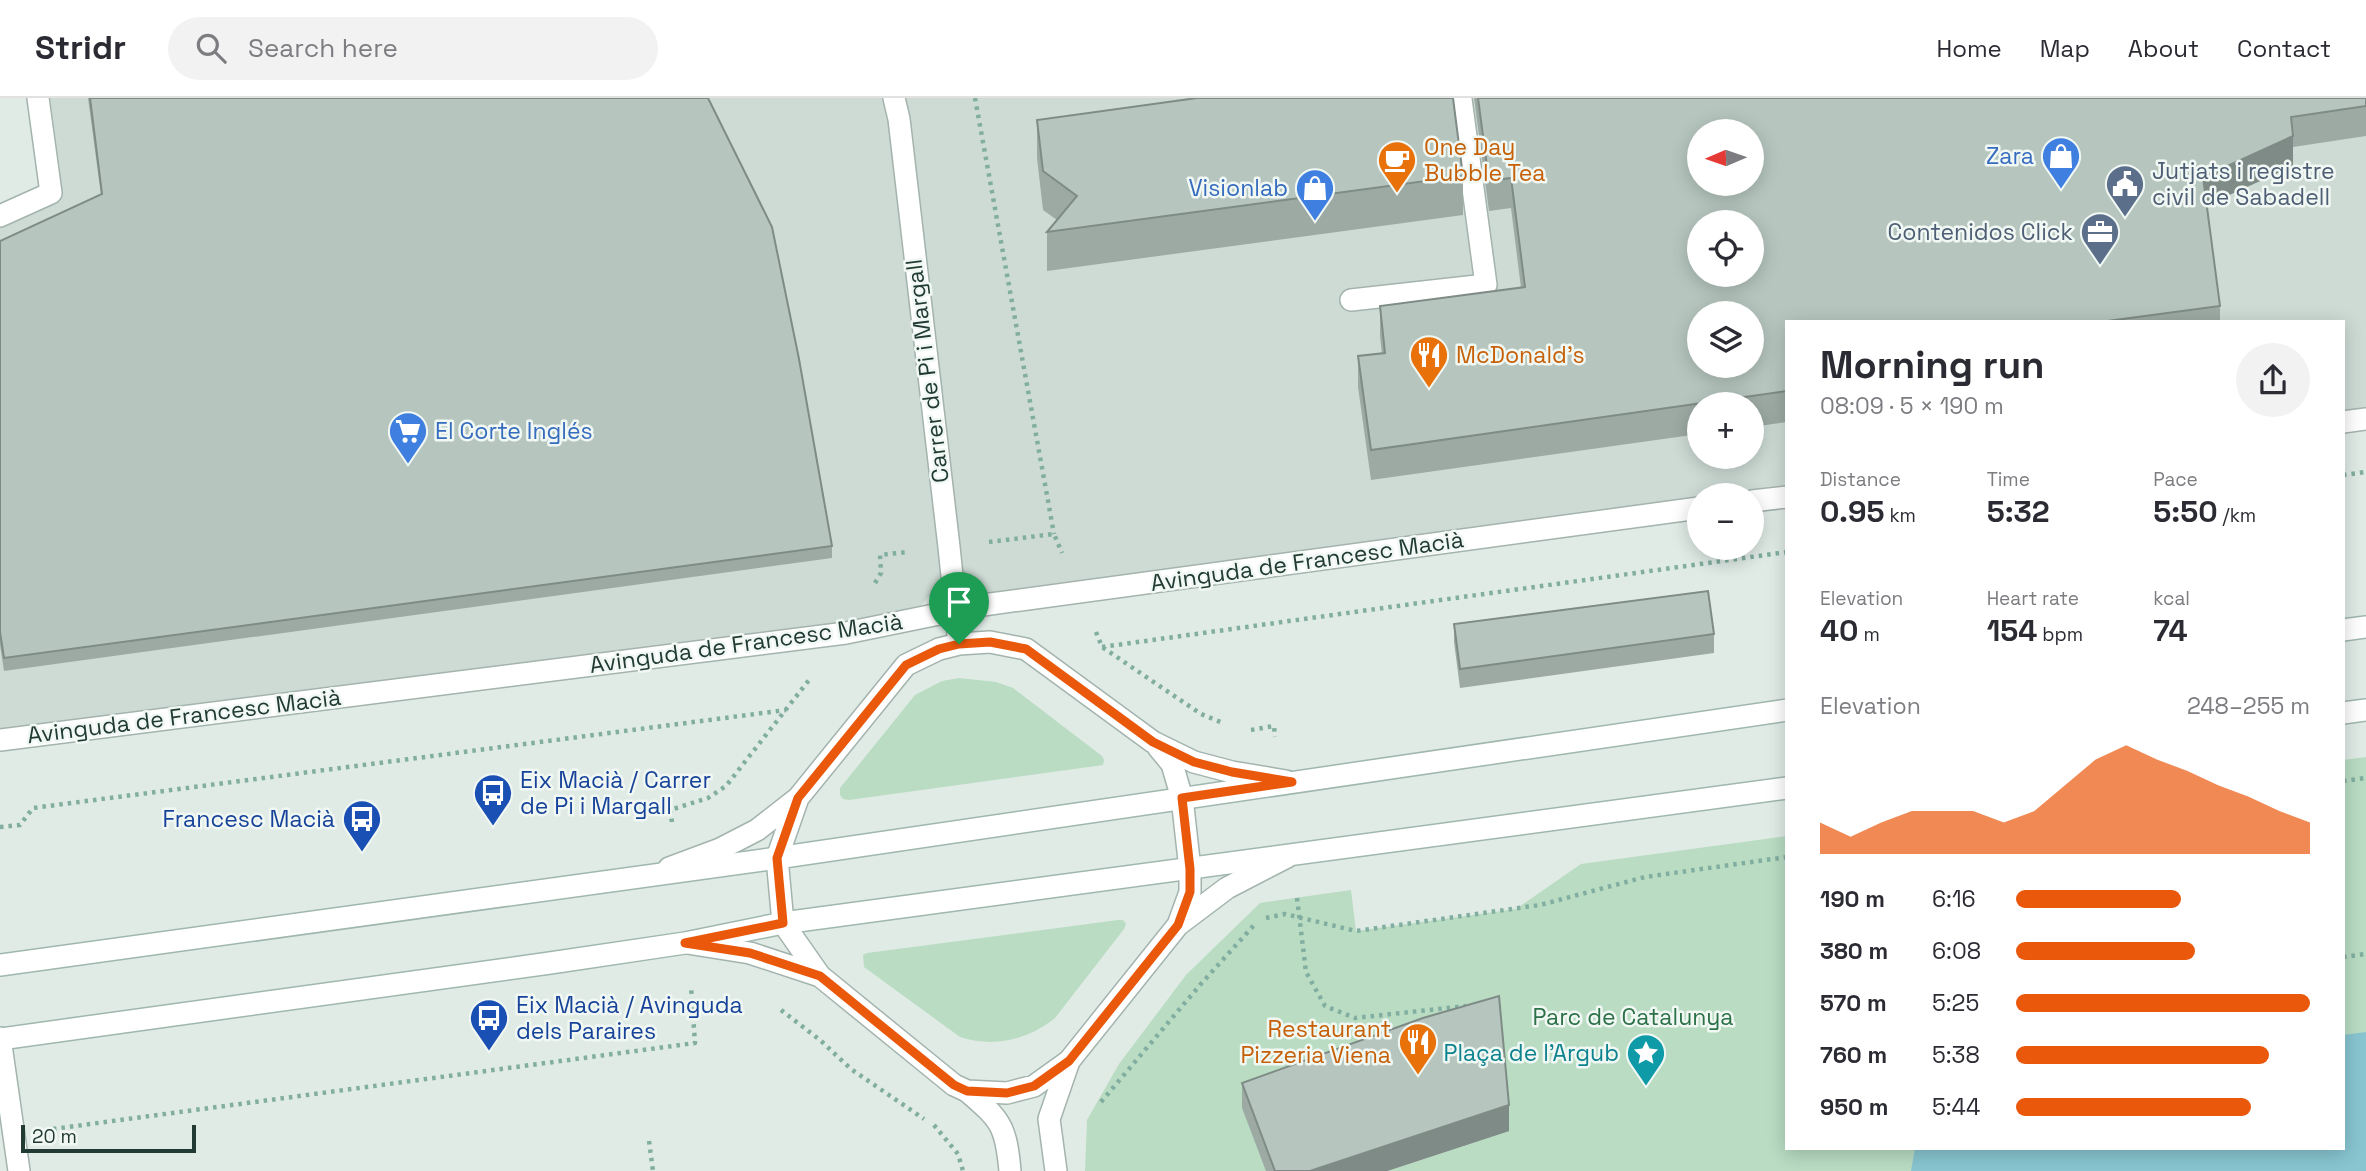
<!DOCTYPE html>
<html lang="en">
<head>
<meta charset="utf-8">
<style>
	:root { --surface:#fff; --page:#f2f2f3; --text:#2b2b33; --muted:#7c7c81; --line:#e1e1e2; --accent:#ea580c }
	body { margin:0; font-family:"Space Grotesk",sans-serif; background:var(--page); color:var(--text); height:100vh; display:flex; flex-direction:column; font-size:26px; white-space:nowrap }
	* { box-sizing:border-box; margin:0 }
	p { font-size:23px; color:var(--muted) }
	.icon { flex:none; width:38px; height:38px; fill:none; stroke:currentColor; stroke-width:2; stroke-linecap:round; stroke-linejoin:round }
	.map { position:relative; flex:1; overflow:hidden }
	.details { position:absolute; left:1785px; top:222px; width:560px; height:830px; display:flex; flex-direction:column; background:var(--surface); border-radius:0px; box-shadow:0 4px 18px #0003 }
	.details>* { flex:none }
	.needle { width:46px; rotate:268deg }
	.tools { position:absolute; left:1687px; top:21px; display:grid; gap:14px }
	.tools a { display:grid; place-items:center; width:77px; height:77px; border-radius:50%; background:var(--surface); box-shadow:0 4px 18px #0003; font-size:35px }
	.scale { position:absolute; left:21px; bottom:18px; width:175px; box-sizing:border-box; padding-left:7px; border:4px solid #213b34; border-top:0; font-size:19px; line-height:24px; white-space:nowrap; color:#213b34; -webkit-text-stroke:5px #f1f8f4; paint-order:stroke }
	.pin { position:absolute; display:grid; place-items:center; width:60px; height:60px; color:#fff; margin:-72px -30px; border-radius:50% 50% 50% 0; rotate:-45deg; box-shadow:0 0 7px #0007 }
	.pin .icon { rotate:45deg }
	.round { display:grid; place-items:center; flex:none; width:74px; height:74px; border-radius:37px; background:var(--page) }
	.head { display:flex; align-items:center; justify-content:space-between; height:119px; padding:0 35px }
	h1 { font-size:38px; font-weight:600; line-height:52px }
	.metrics { display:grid; grid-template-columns:repeat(3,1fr); gap:10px; height:119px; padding:7px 35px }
	.metrics div { display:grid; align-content:center }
	.metrics b { font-size:30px; font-weight:600 }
	.metrics small { font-size:19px; font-weight:400 }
	.metrics p { font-size:19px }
	.chart { height:196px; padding:14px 35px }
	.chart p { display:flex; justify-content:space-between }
	.chart svg { width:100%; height:126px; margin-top:7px; fill:var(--accent); opacity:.7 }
	ul { padding:0 35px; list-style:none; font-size:23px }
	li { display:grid; grid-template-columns:112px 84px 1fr; align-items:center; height:52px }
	li i { height:18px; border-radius:9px; background:var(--accent) }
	header { display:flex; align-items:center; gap:42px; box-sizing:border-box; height:98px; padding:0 35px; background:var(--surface); border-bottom:2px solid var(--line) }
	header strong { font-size:33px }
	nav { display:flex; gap:38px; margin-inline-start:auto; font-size:24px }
	.search { width:490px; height:63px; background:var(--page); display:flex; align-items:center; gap:18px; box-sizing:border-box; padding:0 24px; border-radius:38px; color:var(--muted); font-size:26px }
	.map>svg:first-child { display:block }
</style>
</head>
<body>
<header>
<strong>Stridr</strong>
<div class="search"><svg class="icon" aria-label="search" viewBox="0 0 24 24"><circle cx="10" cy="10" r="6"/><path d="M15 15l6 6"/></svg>Search here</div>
<nav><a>Home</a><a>Map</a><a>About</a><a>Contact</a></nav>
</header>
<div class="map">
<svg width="2366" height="1073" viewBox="0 0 2366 1073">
	<rect width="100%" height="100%" fill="#e0ebe6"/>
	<!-- built -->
	<path fill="#cedbd5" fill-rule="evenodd" d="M50,0H2366V321L2343,324V224H1787V399L1699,397V410L983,507L950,450L942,483L908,523L0,642V124L51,95L60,71ZM1699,33H1752V86H1699ZM1699,124H1752V177H1699ZM1699,215H1752V268H1699ZM1699,306H1752V359H1699Z"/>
	<!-- green -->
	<path fill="#b9dcc3" d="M959,580L996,584L1013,590L1102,658L1104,662L1103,667L849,702L843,701L840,697V690L915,597L942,583Z
		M2366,659V1073H1085L1087,1022L1119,966L1186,877L1260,805L1351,792L1356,833L1516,811L1581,766L1787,738V1050H2343V662Z
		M1118,822H1123L1126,826L1124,831L1055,920C1027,942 995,950 960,939L864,869L863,857L867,855Z"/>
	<!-- water -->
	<path fill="#88c5d0" d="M2366,934V1073H1911L1915,1050H2343V937Z"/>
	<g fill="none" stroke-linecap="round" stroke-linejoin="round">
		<!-- pedestrian casing -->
		<g stroke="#a3b3ad" stroke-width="24">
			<path id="pedestrian" d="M1351,202L1486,187L1461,1"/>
		</g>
		<!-- minor casing -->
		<g stroke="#a3b3ad" stroke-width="24">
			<path id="minor" d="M0,118L51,95L38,0
				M2343,324L2366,321
				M1752,403L1787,399
				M0,642L846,535L983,507L1699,410
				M0,940L19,1073
				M967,993C1001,1022 1006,1028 1010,1073
				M1056,1073L1049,1021L1069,963"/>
		</g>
		<!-- tertiary casing -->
		<g stroke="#a3b3ad" stroke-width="24">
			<path id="tertiary" d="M894,0L899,21L949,449L959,546
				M1158,649L1172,666L1182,700L1190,771V794L1178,827
				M798,700L777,760L783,825L820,878L954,987L967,993L1007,995L1034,988L1069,963L1178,827L1227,790L1287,759
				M669,770L720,751L757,732L798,700L906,567L939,551L959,546L990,544L1026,551L1153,644L1194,664L1232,674L1286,683
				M687,845L750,855L820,878"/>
		</g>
		<!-- secondary casing -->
		<g stroke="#9fb7ae" stroke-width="24">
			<path id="secondary" d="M2343,532L2366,529
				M2343,615L2366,612
				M0,867L777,760L1787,612
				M0,941L550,865L685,845L783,825L1787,690"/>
		</g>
		<!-- path -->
		<path stroke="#81aea0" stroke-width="4.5" stroke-dasharray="3.5 5" stroke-linecap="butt" d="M975,0L1054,436
			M2343,377L2366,374
			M989,444L1054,436L1062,455
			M875,485L881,475L880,457L907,454
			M1096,534L1102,549L1201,616L1223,625
			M1102,549L1787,454
			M1251,632L1274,628L1275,639
			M2343,683L2366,680
			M672,724L670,712L708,700L726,688L809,582
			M0,729L20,727L33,710L786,612
			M1297,800L1306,874L1325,908L1355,920L1466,908
			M1266,820L1285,816L1356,833L1540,807L1645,779L1787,759
			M2343,859L2366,856
			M781,912L820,942L851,971L924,1021
			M1101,1004L1200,887L1255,826
			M934,1027L958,1056L963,1073
			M53,1031L695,945L691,888
			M649,1043L653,1073"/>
		<!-- pedestrian -->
		<use href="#pedestrian" stroke="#fff" stroke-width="21"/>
		<!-- minor -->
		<use href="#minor" stroke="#fff" stroke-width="21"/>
		<!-- tertiary -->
		<use href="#tertiary" stroke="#fff" stroke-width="21"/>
		<!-- secondary -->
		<use href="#secondary" stroke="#fff" stroke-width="21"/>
	</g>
	<!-- wall -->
	<path fill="#9daaa4" d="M88,0H708L832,448V460L4,573L0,547V143L101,97Z
		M1474,0H2366V38L2293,49V68L2207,107L2220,208V224H1787V324L1752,329V306H1699V336L1371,382L1358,289V258L1382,256L1380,238V208L1521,190L1511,110L1489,113Z
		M1037,22L1463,78V117L1047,173V134L1057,122L1043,112L1037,60Z
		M1454,526L1714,536V555L1460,590L1454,544Z
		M1242,985L1509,1033L1387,1073H1266L1242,1010Z"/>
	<!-- shaded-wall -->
	<path fill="#7f8b86" d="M2293,38V68L2203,109V79Z
		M1509,1007V1033L1387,1073H1310Z"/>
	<!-- building -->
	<path fill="#b6c6bf" stroke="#7f8b86" stroke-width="2" fill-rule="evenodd" d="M90,0H708L772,129L799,261L832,448L4,560L0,534V143L102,96Z
		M1197,0H1453L1463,78L1047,134L1077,98L1043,73L1037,22Z
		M1478,0H2366V8L2291,19L2293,38L2203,79L2220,208L2100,224H1787V293L1371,352L1358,258L1385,255L1380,208L1525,189L1511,80L1489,83ZM1699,33H1752V86H1699ZM1699,124H1752V177H1699ZM1699,215H1752V268H1699Z
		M1708,493L1714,536L1460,571L1454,526Z
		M1499,898L1509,1007L1310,1073H1275L1242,985L1423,920Z"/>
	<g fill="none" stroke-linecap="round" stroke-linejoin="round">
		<!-- route casing -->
		<g stroke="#fff" stroke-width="14">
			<path id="route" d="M990,544L1026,551L1153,644L1194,664L1232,674L1292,684L1182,700L1190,771V794L1178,827L1069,963L1034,988L1007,995L967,993L954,987L820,878L750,855L685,845L783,825L777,760L798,700L906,567L939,551L959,546Z"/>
		</g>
		<!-- route -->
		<use href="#route" stroke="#ea580c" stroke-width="9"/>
	</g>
	<!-- icons -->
	<defs>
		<g id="shop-pin" transform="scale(2.0125)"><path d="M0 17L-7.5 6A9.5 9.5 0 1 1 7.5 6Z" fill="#3f7fe0" stroke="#f1f8f4"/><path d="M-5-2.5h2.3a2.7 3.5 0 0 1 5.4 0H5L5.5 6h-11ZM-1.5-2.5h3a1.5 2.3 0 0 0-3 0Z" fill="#fff"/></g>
		<g id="cafe-pin" transform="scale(2.0125)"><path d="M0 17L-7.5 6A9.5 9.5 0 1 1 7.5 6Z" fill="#e8710a" stroke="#f1f8f4"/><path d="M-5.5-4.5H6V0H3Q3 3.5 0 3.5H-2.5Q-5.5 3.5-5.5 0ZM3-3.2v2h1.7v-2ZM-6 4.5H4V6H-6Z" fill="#fff"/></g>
		<g id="civic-pin" transform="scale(2.0125)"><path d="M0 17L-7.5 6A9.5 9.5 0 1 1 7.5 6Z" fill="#5c6f8a" stroke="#f1f8f4"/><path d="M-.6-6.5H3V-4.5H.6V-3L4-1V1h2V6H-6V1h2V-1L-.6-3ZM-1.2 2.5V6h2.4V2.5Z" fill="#fff"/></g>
		<g id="office-pin" transform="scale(2.0125)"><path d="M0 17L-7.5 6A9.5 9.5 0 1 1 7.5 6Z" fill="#5c6f8a" stroke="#f1f8f4"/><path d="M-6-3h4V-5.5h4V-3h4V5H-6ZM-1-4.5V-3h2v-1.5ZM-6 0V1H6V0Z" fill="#fff"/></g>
		<g id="restaurant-pin" transform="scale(2.0125)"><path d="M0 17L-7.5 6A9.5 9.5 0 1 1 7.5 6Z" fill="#e8710a" stroke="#f1f8f4"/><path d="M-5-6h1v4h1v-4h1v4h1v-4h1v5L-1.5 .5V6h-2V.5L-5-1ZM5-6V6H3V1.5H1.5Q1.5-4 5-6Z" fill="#fff"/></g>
		<g id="supermarket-pin" transform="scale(2.0125)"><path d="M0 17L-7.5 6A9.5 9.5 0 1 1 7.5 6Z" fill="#3f7fe0" stroke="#f1f8f4"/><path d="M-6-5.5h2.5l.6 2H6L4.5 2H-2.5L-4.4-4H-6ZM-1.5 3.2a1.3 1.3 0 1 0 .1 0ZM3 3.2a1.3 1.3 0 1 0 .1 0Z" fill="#fff"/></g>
		<g id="bus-pin" transform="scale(2.0125)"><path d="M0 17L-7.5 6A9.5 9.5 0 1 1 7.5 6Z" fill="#1a4fb4" stroke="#f1f8f4"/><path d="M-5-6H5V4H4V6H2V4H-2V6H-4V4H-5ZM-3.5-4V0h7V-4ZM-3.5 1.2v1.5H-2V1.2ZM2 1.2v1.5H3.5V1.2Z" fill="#fff"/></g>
		<g id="sight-pin" transform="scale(2.0125)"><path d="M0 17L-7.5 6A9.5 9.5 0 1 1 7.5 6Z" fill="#0f9aa8" stroke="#f1f8f4"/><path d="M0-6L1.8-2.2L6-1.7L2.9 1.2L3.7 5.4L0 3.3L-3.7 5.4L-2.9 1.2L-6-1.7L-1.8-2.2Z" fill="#fff"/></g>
	</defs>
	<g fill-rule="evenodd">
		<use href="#shop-pin" x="2061" y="58"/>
		<use href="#cafe-pin" x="1397" y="62"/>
		<use href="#civic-pin" x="2125" y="86"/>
		<use href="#shop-pin" x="1315" y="90"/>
		<use href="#office-pin" x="2100" y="134"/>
		<use href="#restaurant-pin" x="1429" y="257"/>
		<use href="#supermarket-pin" x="408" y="333"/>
		<use href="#bus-pin" x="493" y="695"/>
		<use href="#bus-pin" x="362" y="721"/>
		<use href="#bus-pin" x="489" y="920"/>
		<use href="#restaurant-pin" x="1418" y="944"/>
		<use href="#sight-pin" x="1646" y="955"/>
	</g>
	<g text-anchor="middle" stroke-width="5" stroke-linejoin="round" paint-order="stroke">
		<!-- food labels -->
		<g font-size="23" fill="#c56008" stroke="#f1f8f4" text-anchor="start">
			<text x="1424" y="57">One Day<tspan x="1424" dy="26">Bubble Tea</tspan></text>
			<text x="1456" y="265">McDonald's</text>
			<text x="1391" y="939" text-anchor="end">Restaurant<tspan x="1391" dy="26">Pizzeria Viena</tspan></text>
		</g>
		<!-- shop labels -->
		<g font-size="23" fill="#366cbe" stroke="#f1f8f4" text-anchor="end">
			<text x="2034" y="66">Zara</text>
			<text x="1288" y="98">Visionlab</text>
			<text x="435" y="341" text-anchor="start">El Corte Inglés</text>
		</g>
		<!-- service labels -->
		<g font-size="23" fill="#4e5e75" stroke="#f1f8f4" text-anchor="start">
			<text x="2152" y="81">Jutjats i registre<tspan x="2152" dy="26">civil de Sabadell</tspan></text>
			<text x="2073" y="142" text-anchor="end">Contenidos Click</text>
		</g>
		<!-- street labels -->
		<g font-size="23" fill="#213b34" stroke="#f1f8f4">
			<text transform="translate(927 273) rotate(-97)" y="8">Carrer de Pi i Margall</text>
			<text transform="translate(1307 463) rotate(-8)" y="8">Avinguda de Francesc Macià</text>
			<text transform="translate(746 545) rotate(-8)" y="8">Avinguda de Francesc Macià</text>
			<text transform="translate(184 618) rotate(-7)" y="8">Avinguda de Francesc Macià</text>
		</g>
		<!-- transit labels -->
		<g font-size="23" fill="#164399" stroke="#f1f8f4" text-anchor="start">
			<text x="520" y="690">Eix Macià / Carrer<tspan x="520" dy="26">de Pi i Margall</tspan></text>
			<text x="335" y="729" text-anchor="end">Francesc Macià</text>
			<text x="516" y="915">Eix Macià / Avinguda<tspan x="516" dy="26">dels Paraires</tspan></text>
		</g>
		<!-- park labels -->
		<g font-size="23" fill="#2c7147" stroke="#f1f8f4">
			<text x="1633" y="927">Parc de Catalunya</text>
		</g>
		<!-- culture labels -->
		<g font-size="23" fill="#0d838f" stroke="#f1f8f4" text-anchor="end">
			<text x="1619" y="963">Plaça de l'Argub</text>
		</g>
	</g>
</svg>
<div class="tools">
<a><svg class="needle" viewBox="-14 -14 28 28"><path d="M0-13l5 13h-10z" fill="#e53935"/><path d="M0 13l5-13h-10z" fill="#7c7c81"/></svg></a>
<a><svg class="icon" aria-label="locate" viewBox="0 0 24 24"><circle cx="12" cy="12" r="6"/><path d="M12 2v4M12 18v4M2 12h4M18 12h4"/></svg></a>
<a><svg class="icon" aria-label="layers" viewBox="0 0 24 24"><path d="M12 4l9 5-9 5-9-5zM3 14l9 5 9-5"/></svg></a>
<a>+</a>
<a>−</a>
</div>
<div class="scale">20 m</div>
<div class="pin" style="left:959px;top:546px;background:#1e9e55"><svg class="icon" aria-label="arrive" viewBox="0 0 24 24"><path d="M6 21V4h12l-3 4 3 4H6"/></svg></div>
<section class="details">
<div class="head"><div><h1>Morning run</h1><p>08:09 · 5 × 190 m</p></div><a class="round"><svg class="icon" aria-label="share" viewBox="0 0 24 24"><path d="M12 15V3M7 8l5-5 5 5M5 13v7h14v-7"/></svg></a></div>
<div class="metrics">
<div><p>Distance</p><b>0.95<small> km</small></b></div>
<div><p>Time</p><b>5:32</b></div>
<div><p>Pace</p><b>5:50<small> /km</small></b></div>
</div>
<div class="metrics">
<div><p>Elevation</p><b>40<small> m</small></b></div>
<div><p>Heart rate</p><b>154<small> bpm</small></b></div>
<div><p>kcal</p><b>74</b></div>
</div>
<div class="chart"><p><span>Elevation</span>248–255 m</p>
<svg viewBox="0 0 160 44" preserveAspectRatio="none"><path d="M0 44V33L10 38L20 33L30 29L40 29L50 29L60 33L70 29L80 20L90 11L100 6L110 11L120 15L130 20L140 24L150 29L160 33V44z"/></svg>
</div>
<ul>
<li><b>190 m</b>6:16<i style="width:56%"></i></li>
<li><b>380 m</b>6:08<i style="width:61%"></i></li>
<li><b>570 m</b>5:25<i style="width:100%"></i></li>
<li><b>760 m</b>5:38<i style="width:86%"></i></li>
<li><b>950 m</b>5:44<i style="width:80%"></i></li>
</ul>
</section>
</div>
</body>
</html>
